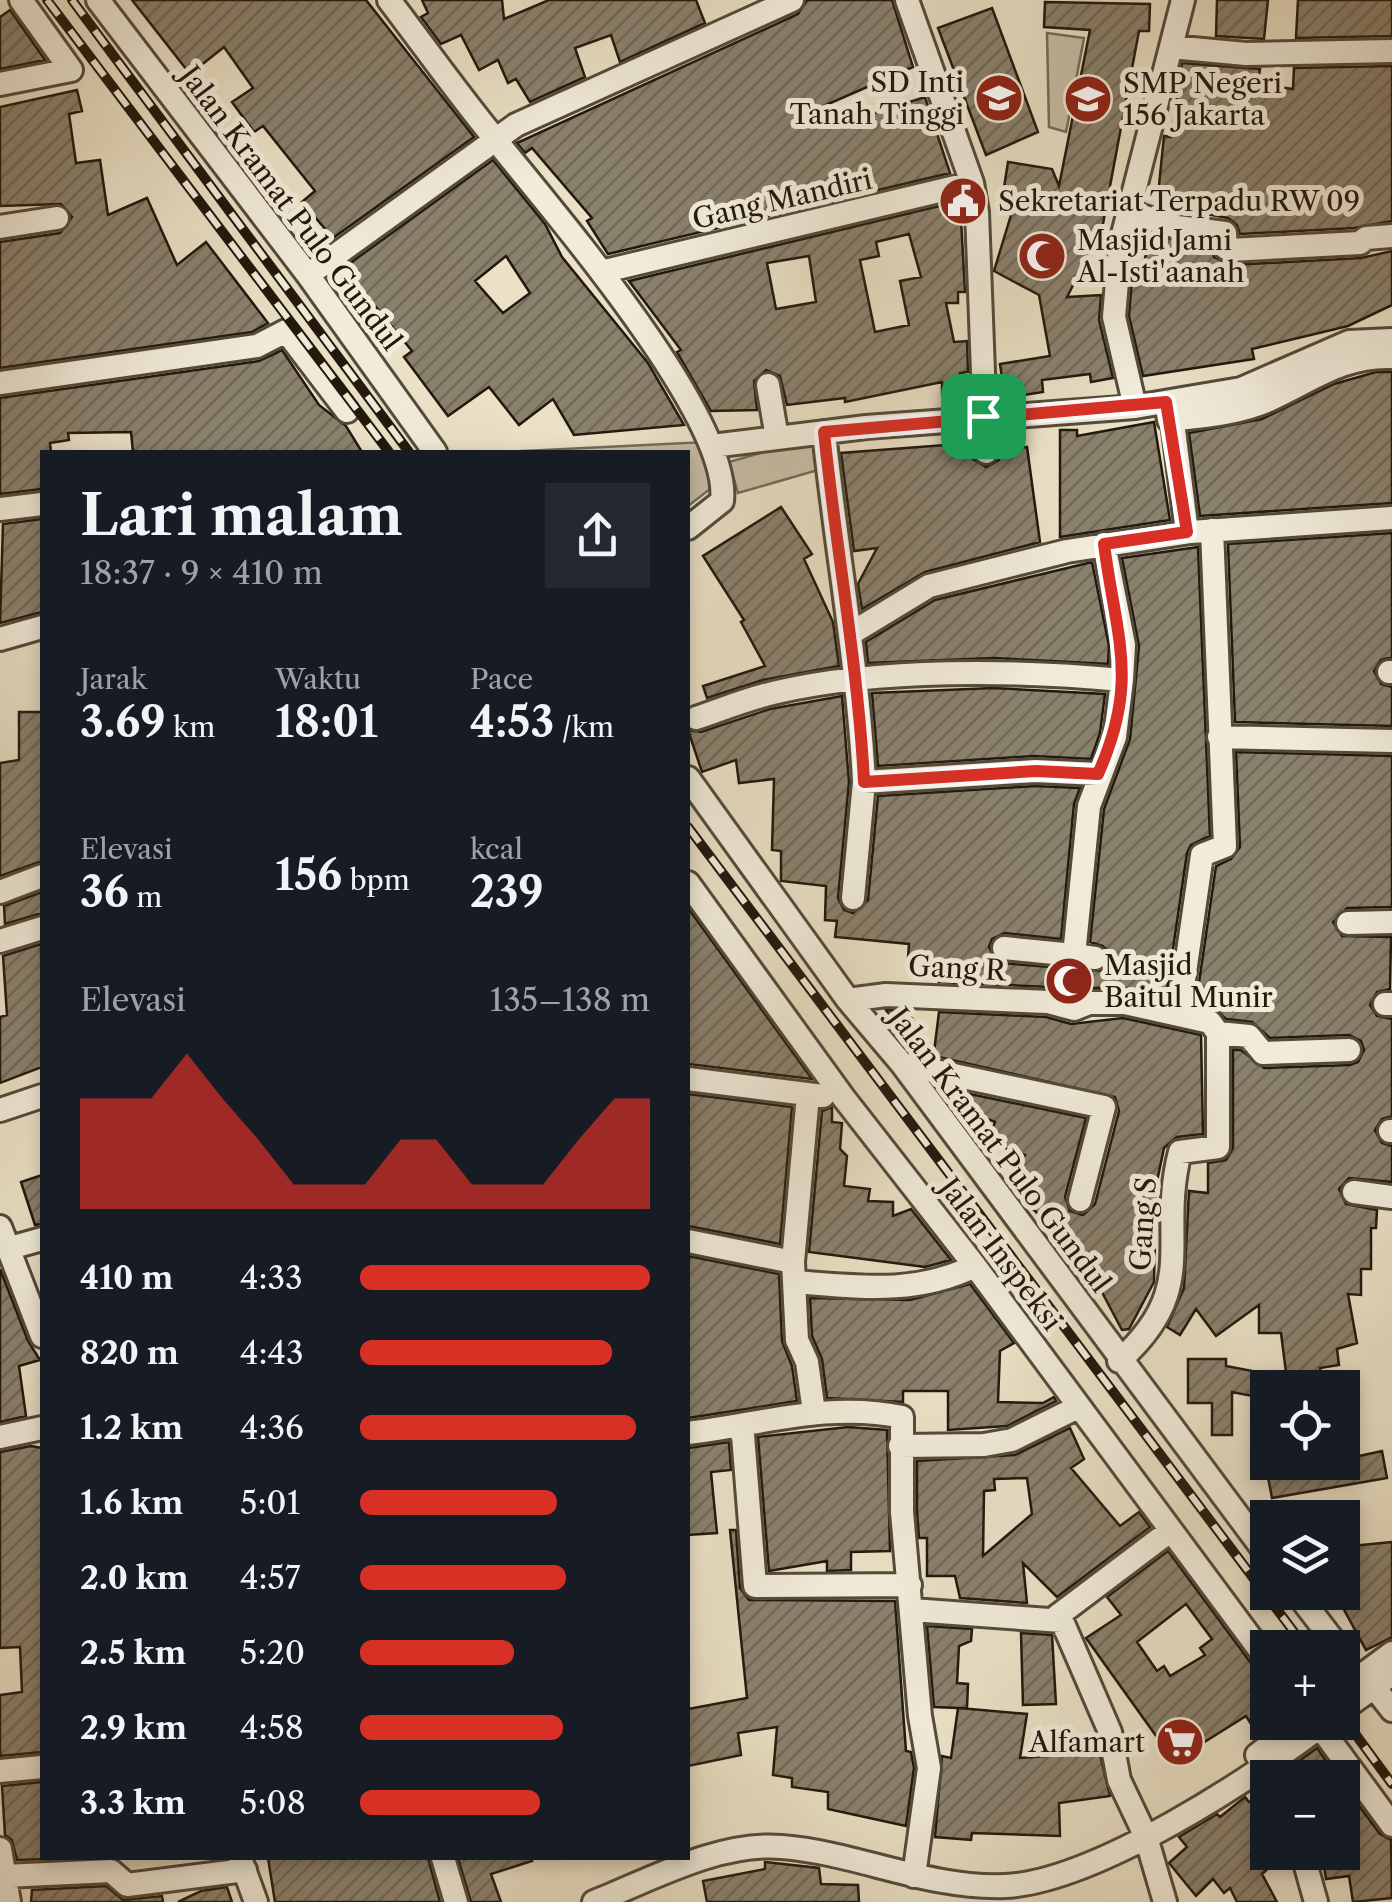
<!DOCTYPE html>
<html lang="id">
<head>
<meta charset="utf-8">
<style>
	:root { --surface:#171b24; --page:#242831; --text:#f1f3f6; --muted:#9ea1a6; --accent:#d93025 }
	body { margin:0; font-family:"Libre Caslon Text",serif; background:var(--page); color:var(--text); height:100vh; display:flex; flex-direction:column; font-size:38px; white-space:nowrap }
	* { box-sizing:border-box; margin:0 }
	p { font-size:32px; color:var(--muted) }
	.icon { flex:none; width:55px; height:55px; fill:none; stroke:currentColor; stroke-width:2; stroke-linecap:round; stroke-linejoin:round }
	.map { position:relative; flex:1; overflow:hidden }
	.panel { position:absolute; left:40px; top:450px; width:650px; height:1410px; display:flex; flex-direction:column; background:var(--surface); border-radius:0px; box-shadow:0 5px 15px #0003 }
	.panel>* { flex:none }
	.fabs { position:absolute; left:1250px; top:1370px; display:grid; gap:20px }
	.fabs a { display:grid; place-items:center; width:110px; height:110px; border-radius:0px; background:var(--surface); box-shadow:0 5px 15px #0003; font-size:50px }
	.pin { position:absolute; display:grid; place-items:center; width:85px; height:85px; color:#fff; margin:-42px; border-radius:20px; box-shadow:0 5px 15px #0006 }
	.round { display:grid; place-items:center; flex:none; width:105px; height:105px; border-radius:0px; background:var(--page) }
	.overview { display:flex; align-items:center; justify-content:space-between; height:170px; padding:0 40px }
	h1 { font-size:55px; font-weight:700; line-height:75px }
	.stats { display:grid; grid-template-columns:repeat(3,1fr); gap:15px; height:170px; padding:10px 40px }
	.stats div { display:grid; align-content:center }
	.stats b { font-size:42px; font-weight:700 }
	.stats small { font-size:28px; font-weight:400 }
	.stats p { font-size:28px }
	.chart { height:280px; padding:20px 40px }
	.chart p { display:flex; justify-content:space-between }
	.chart svg { width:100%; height:180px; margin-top:10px; fill:var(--accent); opacity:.7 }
	ul { padding:0 40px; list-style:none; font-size:32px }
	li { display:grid; grid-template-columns:160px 120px 1fr; align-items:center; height:75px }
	li i { height:25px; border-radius:12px; background:var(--accent) }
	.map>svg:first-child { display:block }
</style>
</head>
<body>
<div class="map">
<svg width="1392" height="1902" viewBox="0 0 1392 1902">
	<defs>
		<pattern id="building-hatch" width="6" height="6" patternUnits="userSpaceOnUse" patternTransform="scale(2.5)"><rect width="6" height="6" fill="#8a816d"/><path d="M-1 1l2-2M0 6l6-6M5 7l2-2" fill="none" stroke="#706958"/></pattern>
	</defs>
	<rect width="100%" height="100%" fill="#eae1c6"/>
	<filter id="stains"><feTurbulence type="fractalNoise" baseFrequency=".002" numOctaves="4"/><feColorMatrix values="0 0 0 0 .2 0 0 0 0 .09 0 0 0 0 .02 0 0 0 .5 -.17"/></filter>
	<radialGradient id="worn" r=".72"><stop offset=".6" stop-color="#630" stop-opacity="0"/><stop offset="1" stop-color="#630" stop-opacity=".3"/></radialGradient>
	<!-- green -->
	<path fill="#c8bfa7" stroke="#756c5a" stroke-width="2.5" d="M1047,33L1084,38L1066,132L1049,127Z
		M815,437L825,468L738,493L729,462Z
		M706,442L714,486L688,506V452H502Z"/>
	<!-- building -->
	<path fill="url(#building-hatch)" stroke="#22180d" stroke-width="2.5" fill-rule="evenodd" d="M132,0H366L474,137L333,238L302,202L315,191L263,126L254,132L232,102L253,88L224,47L190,74Z
		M422,0H502L504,19L549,0H696L705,23L620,62L611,35L575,48L585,77L530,102L516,79L508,83L498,60L479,70L461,35L441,44L421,17L428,13Z
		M807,0H892L913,67L819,108L827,128L925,97L950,173L608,254L587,221L592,218L532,148L525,153L517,143L798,14Z
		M1217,0H1268L1264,39L1216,36Z
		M1298,0H1392V36L1296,38Z
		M1045,2L1150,4L1149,31H1139L1102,229L1067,297L1101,295L1099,320L1113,378L1091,382L1090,374L1042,380L1043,392L1005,398L1000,364L1050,356L1039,295L994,271L1011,215L1000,213L1008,162L1052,169L1059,186L1090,30L1044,27Z
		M992,8L1038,132L986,155L938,28Z
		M10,10L45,60L0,69V17Z
		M1182,63L1260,69L1258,84L1293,89L1294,68L1392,66V221L1354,228L1240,234L1237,225L1228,218L1157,205L1164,136L1171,137Z
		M77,90L82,111L69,114L76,163L100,160L108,215L147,198L177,265L206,242L268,323L252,332L0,368V242L60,233L72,217L61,204L0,206V107Z
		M493,160L545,224L562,257L648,363L684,425L574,435L553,399L519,425L489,387L448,416L404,357L412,351L371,301L362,308L335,274ZM506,256L530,293L503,313L475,281Z
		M960,201L965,292H958V303H946L954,342L967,341L968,372L960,373V394H942V382L845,402V398L787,405L780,376L766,370L754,381L757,410L711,411L677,352L681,350L629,281ZM909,234L921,277L900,281L909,325L875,332L860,260L879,256L876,242ZM809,256L816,302L776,309L767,263Z
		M1151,235L1211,246L1214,257L1231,265L1361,258L1392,251V305L1348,326L1252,349L1254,359L1143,376L1129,316L1133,266H1143Z
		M282,350L319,405L346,426L362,452H133L131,432L68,433L69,440L50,443L51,452H42V489L0,494V398L259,361Z
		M1376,372H1392V503L1200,516L1189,433L1262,419L1334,384Z
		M1154,422L1170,520L1060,537V430H1077V436Z
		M971,443L973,459L986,467L999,460L1001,450L1027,447L1040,542L925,572L862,609L858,584L877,548L854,551L841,453Z
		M781,507L812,554L804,559L833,622L839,666L763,680L707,698L703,686L765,666L741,622L744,620L703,556Z
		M42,519V612L0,623L3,524Z
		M1392,533V657L1381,660L1374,671L1381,684L1392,687V726L1235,722L1228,544Z
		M1198,547L1210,836L1191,845L1187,853L1166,997L1125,988H1089L1073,993L1049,987L939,982L941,960L908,958L909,944L835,937L837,921L825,920L826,886L781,881V851L772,850L774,779L739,783L736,760L702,772L688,730L701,732L770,709L842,696L849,782L838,898L844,910L853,913L868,900L878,796L1035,786L1080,788L1074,804L1061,939L1005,933L992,939L989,947L995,960L1002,963L1101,971L1109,953L1103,946L1090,942L1104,809L1130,739L1139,646L1122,558Z
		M1092,562L1109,646L1108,664L994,658L868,663L866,642L935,600Z
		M994,688L1105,694L1100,733L1091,759L1034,756L878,766L872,693Z
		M19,712H42V861L0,876V763L19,760Z
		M1236,752L1392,756V907L1347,908L1333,922L1342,936L1391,937L1390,989L1377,992L1370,1005L1377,1016L1392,1019V1116L1382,1119L1375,1130L1382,1143L1392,1146V1182L1349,1178L1339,1189L1346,1204L1377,1210L1376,1228H1371V1269H1361V1295L1348,1294L1357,1343L1337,1349L1339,1365L1320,1368L1323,1388H1288L1281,1333H1259V1305L1216,1336L1196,1309L1180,1335L1167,1327L1184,1288L1189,1191L1208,1193V1163L1226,1160L1233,1148V1050H1241L1264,1068L1350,1065L1358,1062L1364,1050L1361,1041L1349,1035L1270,1038L1252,1022L1226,1019L1214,1008L1196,1003L1216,866L1231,859L1240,847Z
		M42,892V913L5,924L4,906Z
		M688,908L812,1079L688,1064Z
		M41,944L42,1067L0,1083V1017L7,1015L3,956Z
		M886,1010L907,1011L934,1052L939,1012L1046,1017L1071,1024L1123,1018L1201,1035L1203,1134L1177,1137L1164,1148L1156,1186L1154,1282L1129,1329L1122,1330L1087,1264L1074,1259L1079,1248L1056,1239L1059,1233L1024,1201L1032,1183L1015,1174L1025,1155L988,1142L995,1122L950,1103L955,1091L1086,1118L1065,1197L1070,1211L1083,1215L1095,1204L1119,1111L1115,1097L912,1051Z
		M688,1094L792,1107L780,1244L688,1226Z
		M832,1107V1122L842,1123L840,1149L847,1156L844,1186L870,1189L868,1201L893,1202V1216L911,1209L951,1260L925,1267L809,1252L822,1111Z
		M42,1175V1224L35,1225L21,1182Z
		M688,1256L779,1274L782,1341L792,1366L797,1401L688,1418Z
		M0,1269L28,1341L40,1360L19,1366L26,1416L0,1422Z
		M970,1284L1014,1343L1000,1351L998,1402L1043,1403L1054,1397L1056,1401L1007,1426L948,1430V1391H903V1402L827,1398L822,1359L812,1336L810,1298L910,1300Z
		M1188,1359H1226V1366L1268,1374V1399L1232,1392V1435H1212V1403H1188Z
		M1353,1419L1359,1456L1382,1451L1387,1478L1272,1498L1267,1472L1342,1462V1420Z
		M848,1427L887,1430L890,1551L851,1552V1570L827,1571V1561L769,1571L758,1437Z
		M1070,1428L1084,1459L1071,1468L1120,1526L1139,1512L1150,1527L1057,1597L1023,1563L1027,1603L960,1598L955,1576H927V1538H919L917,1511V1461L1015,1455ZM1027,1478L1032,1514L983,1556L984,1491L995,1490L994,1479Z
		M729,1442L731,1470L711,1472L717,1533L688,1535V1448Z
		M31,1446L42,1448V1752L0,1756V1695L22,1692L20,1647L0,1648V1452Z
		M730,1530H736L740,1588L749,1600L895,1601L906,1751L911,1752L914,1768L906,1826L828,1809V1792L792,1787V1778L773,1775L777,1727L738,1733L741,1755L688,1766V1709L747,1698Z
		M1392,1542V1637L1366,1650L1336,1595L1342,1592V1547Z
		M1168,1551L1256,1670L1268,1676V1718L1253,1727L1246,1716L1174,1761L1086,1638L1121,1615L1107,1597ZM1186,1604L1212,1639L1200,1648L1205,1655L1170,1676L1164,1666L1157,1671L1137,1642Z
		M927,1626L972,1629L971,1641L959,1646L957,1683L968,1684L967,1708H959L1027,1714L1020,1758L1089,1753L1088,1742H1097L1110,1796L1059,1803L1060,1836L972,1833L971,1840L935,1837L942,1756L951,1758L958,1708L934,1707Z
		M1021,1633L1052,1635L1056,1704L1023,1705Z
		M1317,1748L1338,1778H1294L1292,1766Z
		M42,1782V1858H79L17,1860L12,1840L5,1835L2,1786Z
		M1342,1783L1380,1834L1391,1840L1392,1898L1353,1902L1349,1876L1326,1879L1322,1852H1342Z
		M1268,1795V1852H1287L1262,1874L1277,1902H1237L1230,1888L1224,1893L1213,1879L1196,1896L1169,1863L1187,1847L1179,1837L1217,1814L1220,1817L1245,1797L1249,1802Z
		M268,1858H428L440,1902H275Z
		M458,1858H531L532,1861L491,1874L501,1902H471Z
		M765,1862L819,1868L821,1884L858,1885L859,1902H707L703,1881L765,1869Z
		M106,1886L123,1900L162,1896L163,1902H31L32,1890Z
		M227,1887L232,1902H178L201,1891Z"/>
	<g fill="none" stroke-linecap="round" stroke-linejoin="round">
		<!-- minor casing -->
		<g stroke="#544a3b" stroke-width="28">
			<path id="minor" d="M98,0L308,275L435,452
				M389,0C424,46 458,94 495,139C549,207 732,417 722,501L688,528
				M907,0L972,183L977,212L986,452
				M1171,47L1246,54L1392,51
				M0,84L71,70L21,0
				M1129,212L1177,227L1225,233L1226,248L1230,250L1360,243L1366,238L1392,236
				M0,227L57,218
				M605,271L972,183
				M308,275L516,125L792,0
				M0,383L257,346L286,331L347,411
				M768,385L777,438
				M1166,402L1169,420C1202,416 1238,414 1269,400C1311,381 1343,355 1392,357
				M1135,407L1114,317L1120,246L1183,0
				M1171,407L1187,532
				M824,432C836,549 858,664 864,782L1035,771L1098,774
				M712,446L866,427L1135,407L1241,389L1349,342L1392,340
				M0,509L42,504
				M850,634L929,586L1067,551L1191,532L1392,518
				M0,639L42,627
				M1389,672H1392
				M696,718C723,709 749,698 777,692C880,668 1017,670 1122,680
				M1219,737L1392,741
				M688,778L848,1000L902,1064L1268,1556
				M688,883L843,1097L975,1266L1268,1661
				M0,892L42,876
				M853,898L864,782
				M1348,923L1392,922
				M0,941L42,928
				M1004,948L1074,955
				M1095,958L1074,955L1089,806L1115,737L1122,680L1124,645L1104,544
				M848,1000L886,995L1048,1002L1074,1009L1089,1003H1125L1210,1022L1218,1033V1147L1180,1152C1157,1241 1202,1287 1119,1361
				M1385,1004H1392
				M1179,1014L1202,855L1225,846L1212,530
				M1218,1033L1249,1036L1263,1053L1349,1050
				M902,1064L1104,1107L1080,1200
				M688,1079L823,1096
				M808,1095L793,1262L797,1340L807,1362L814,1412
				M0,1110L42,1096
				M1390,1131H1392
				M1354,1192L1392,1197
				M0,1227L42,1336
				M688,1241L793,1262
				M10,1248L42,1239
				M795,1282C860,1287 915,1295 975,1266
				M738,1429L743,1435L755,1586L910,1585
				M688,1433C758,1425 829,1401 902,1417V1512L920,1716L929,1768L914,1876
				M0,1437L42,1428
				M900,1446L984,1445L1012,1440L1078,1407
				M1296,1592L1339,1648
				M912,1610L1062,1621L1110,1732L1119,1780L1146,1837L1165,1902
				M1056,1617L1170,1531
				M1374,1687L1392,1710
				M1342,1690L1392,1653
				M1342,1710L1392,1674
				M1320,1727L1392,1825
				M1257,1755L1300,1722
				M0,1771L42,1767
				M0,1849L9,1902
				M1302,1852L1316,1902
				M240,1858L256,1902
				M443,1858L456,1902
				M5,1876L111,1871L127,1885L245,1870
				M594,1902C650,1880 720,1841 782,1847C857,1853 928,1889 1005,1886C1095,1882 1255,1777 1326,1722"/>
		</g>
		<!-- minor -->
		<use href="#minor" stroke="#f1ecda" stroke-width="22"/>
		<!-- rail casing -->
		<g stroke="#22180d" stroke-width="10">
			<path id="rail" d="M47,0L389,452
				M72,0L409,452
				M688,827L1306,1648
				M1342,1716L1392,1784"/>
		</g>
		<!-- rail -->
		<use href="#rail" stroke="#f1ecda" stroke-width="6" stroke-dasharray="19" stroke-linecap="butt"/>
	</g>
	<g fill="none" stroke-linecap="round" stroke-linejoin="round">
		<!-- route casing -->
		<g stroke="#fff" stroke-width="20">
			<path id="route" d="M1166,402L1187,532L1104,544C1116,638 1140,680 1098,774L1036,771L864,782C858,664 836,549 824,432Z"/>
		</g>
		<!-- route -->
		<use href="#route" stroke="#d93025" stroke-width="12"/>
	</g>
	<!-- icons -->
	<defs>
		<g id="school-disc" transform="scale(2.5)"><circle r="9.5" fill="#8f2418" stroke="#f1ecda"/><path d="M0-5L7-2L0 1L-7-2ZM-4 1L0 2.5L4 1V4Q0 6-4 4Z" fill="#fff"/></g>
		<g id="civic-disc" transform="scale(2.5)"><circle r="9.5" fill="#8f2418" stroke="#f1ecda"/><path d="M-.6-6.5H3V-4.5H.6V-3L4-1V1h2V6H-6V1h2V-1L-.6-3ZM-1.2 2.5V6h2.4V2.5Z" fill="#fff"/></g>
		<g id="mosque-disc" transform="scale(2.5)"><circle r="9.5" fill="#8f2418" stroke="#f1ecda"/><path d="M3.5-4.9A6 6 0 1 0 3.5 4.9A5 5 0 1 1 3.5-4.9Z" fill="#fff"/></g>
		<g id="supermarket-disc" transform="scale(2.5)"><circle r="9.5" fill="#8f2418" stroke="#f1ecda"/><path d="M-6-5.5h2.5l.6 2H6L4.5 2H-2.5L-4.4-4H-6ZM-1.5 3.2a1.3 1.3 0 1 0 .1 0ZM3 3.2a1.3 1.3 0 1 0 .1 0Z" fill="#fff"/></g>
	</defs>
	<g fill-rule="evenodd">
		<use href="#school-disc" x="999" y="98"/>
		<use href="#school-disc" x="1088" y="99"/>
		<use href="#civic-disc" x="963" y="201"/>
		<use href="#mosque-disc" x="1042" y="256"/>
		<use href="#mosque-disc" x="1069" y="981"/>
		<use href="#supermarket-disc" x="1180" y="1742"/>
	</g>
	<g text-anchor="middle" stroke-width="10" stroke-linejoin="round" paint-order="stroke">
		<!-- poi labels -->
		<g font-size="28" fill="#22180d" stroke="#f1ecda" text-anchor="start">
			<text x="964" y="92" text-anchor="end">SD Inti<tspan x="964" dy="32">Tanah Tinggi</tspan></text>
			<text x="1123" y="93">SMP Negeri<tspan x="1123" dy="32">156 Jakarta</tspan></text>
			<text x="998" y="211">Sekretariat Terpadu RW 09</text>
			<text x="1077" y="250">Masjid Jami<tspan x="1077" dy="32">Al-Isti'aanah</tspan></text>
			<text x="1104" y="975">Masjid<tspan x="1104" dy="32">Baitul Munir</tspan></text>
			<text x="1145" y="1752" text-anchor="end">Alfamart</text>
		</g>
		<!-- street labels -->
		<g font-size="28" fill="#22180d" stroke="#f1ecda">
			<text transform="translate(782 199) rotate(-13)" y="10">Gang Mandiri</text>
			<text transform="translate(291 208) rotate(53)" y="10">Jalan Kramat Pulo Gundul</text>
			<text transform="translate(957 968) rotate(3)" y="10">Gang R</text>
			<text transform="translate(1000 1150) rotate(53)" y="10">Jalan Kramat Pulo Gundul</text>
			<text transform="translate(1143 1224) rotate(-86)" y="10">Gang S</text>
			<text transform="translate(1001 1254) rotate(53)" y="10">Jalan Inspeksi</text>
		</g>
	</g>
	<rect width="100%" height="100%" filter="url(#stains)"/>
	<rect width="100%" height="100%" fill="url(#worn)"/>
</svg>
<div class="fabs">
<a><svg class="icon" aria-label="locate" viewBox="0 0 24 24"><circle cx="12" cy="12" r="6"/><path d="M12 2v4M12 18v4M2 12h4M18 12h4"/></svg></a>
<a><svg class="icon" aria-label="layers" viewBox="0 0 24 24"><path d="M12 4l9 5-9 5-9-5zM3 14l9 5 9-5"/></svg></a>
<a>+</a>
<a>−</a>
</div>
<div class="pin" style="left:983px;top:416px;background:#1e9e55"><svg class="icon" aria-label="arrive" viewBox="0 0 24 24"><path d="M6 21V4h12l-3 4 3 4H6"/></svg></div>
<section class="panel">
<div class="overview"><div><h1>Lari malam</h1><p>18:37 · 9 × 410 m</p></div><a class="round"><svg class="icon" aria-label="share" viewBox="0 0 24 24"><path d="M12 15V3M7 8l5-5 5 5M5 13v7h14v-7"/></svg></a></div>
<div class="stats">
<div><p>Jarak</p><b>3.69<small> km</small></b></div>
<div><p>Waktu</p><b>18:01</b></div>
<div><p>Pace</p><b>4:53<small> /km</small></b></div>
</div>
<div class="stats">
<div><p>Elevasi</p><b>36<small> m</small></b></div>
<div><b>156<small> bpm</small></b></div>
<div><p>kcal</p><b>239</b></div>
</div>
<div class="chart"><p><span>Elevasi</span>135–138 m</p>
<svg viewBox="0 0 160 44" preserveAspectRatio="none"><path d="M0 44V17L10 17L20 17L30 6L40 17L50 27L60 38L70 38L80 38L90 27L100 27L110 38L120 38L130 38L140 27L150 17L160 17V44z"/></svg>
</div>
<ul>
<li><b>410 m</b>4:33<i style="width:100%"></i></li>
<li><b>820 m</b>4:43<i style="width:87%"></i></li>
<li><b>1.2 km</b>4:36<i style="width:95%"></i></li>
<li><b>1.6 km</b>5:01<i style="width:68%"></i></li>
<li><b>2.0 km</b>4:57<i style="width:71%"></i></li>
<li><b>2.5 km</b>5:20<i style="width:53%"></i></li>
<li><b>2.9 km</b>4:58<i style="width:70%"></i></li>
<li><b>3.3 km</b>5:08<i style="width:62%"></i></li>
</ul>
</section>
</div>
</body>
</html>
